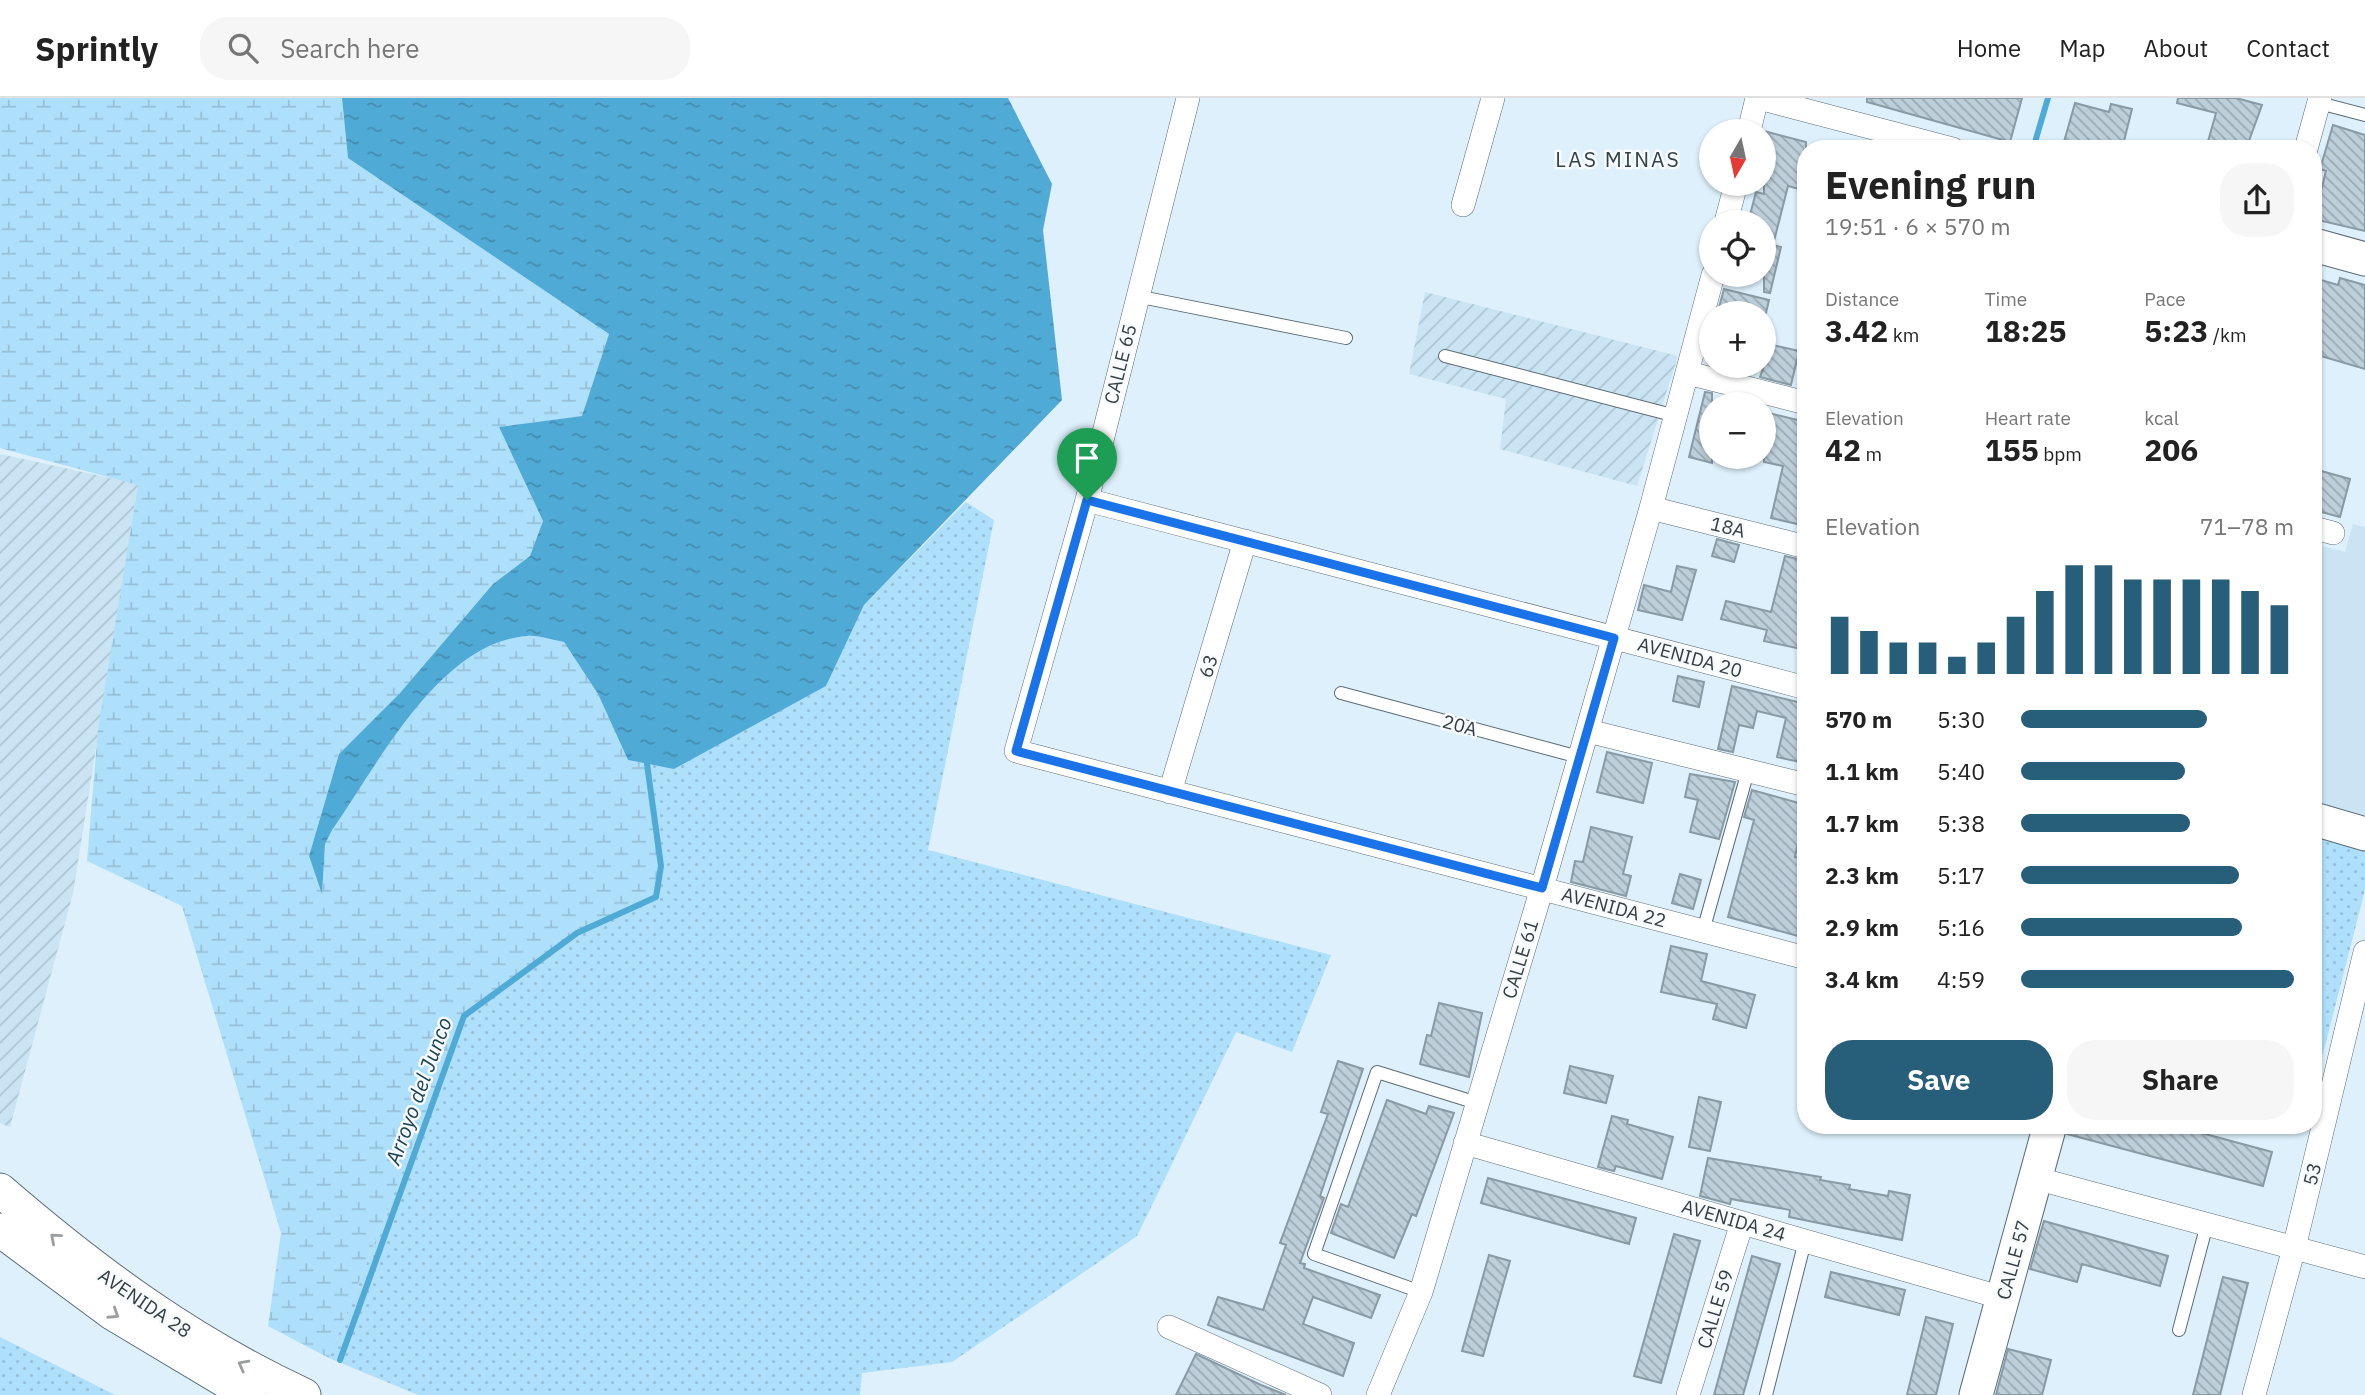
<!DOCTYPE html>
<html lang="en">
<head>
<meta charset="utf-8">
<style>
	:root { --surface:#fff; --page:#f6f6f6; --text:#222; --muted:#767676; --line:#e0e0e0; --accent:#275e79 }
	body { margin:0; font-family:"IBM Plex Sans",sans-serif; background:var(--page); color:var(--text); height:100vh; display:flex; flex-direction:column; font-size:26px; white-space:nowrap }
	* { box-sizing:border-box; margin:0 }
	p { font-size:23px; color:var(--muted) }
	.icon { flex:none; width:38px; height:38px; fill:none; stroke:currentColor; stroke-width:2; stroke-linecap:round; stroke-linejoin:round }
	.map { position:relative; flex:1; overflow:hidden }
	.side { position:absolute; left:1797px; top:42px; width:525px; height:994px; display:flex; flex-direction:column; background:var(--surface); border-radius:28px; box-shadow:0 2px 5px #0004 }
	.side>* { flex:none }
	.needle { width:46px; rotate:189deg }
	.tools { position:absolute; left:1699px; top:21px; display:grid; gap:14px }
	.tools a { display:grid; place-items:center; width:77px; height:77px; border-radius:50%; background:var(--surface); box-shadow:0 2px 5px #0004; font-size:35px }
	.pin { position:absolute; display:grid; place-items:center; width:60px; height:60px; color:#fff; margin:-72px -30px; border-radius:50% 50% 50% 0; rotate:-45deg; box-shadow:0 0 7px #0007 }
	.pin .icon { rotate:45deg }
	.round { display:grid; place-items:center; flex:none; width:74px; height:74px; border-radius:28px; background:var(--page) }
	.summary { display:flex; align-items:center; justify-content:space-between; height:119px; padding:0 28px }
	h1 { font-size:38px; font-weight:700; line-height:52px }
	.stats { display:grid; grid-template-columns:repeat(3,1fr); gap:10px; height:119px; padding:7px 28px }
	.stats div { display:grid; align-content:center }
	.stats b { font-size:30px; font-weight:700 }
	.stats small { font-size:19px; font-weight:400 }
	.stats p { font-size:19px }
	.chart { height:196px; padding:14px 28px }
	.chart p { display:flex; justify-content:space-between }
	.chart svg { width:100%; height:126px; margin-top:7px; stroke:var(--accent); stroke-width:6 }
	.action { display:flex; gap:14px; margin-top:auto; padding:14px 28px }
	.action a { flex:1; height:80px; border-radius:28px; background:var(--accent); color:#fff; font-size:28px; font-weight:700; line-height:80px; text-align:center }
	.action a+a { background:var(--page); color:var(--text) }
	ul { padding:0 28px; list-style:none; font-size:23px }
	li { display:grid; grid-template-columns:112px 84px 1fr; align-items:center; height:52px }
	li i { height:18px; border-radius:9px; background:var(--accent) }
	header { display:flex; align-items:center; gap:42px; box-sizing:border-box; height:98px; padding:0 35px; background:var(--surface); border-bottom:2px solid var(--line) }
	header strong { font-size:33px }
	nav { display:flex; gap:38px; margin-inline-start:auto; font-size:24px }
	.search { width:490px; height:63px; background:var(--page); display:flex; align-items:center; gap:18px; box-sizing:border-box; padding:0 24px; border-radius:28px; color:var(--muted); font-size:26px }
	.map>svg:first-child { display:block }
</style>
</head>
<body>
<header>
<strong>Sprintly</strong>
<div class="search"><svg class="icon" aria-label="search" viewBox="0 0 24 24"><circle cx="10" cy="10" r="6"/><path d="M15 15l6 6"/></svg>Search here</div>
<nav><a>Home</a><a>Map</a><a>About</a><a>Contact</a></nav>
</header>
<div class="map">
<svg width="2365" height="1297" viewBox="0 0 2365 1297">
	<defs>
		<pattern id="industrial-furrows" width="10" height="10" patternUnits="userSpaceOnUse" patternTransform="scale(1.75)"><rect width="10" height="10" fill="#cae4f3"/><path d="M-1 1l2-2M0 10L10 0M9 11l2-2" fill="none" stroke="#aec5d2"/></pattern>
		<pattern id="grass-dots" width="8" height="8" patternUnits="userSpaceOnUse" patternTransform="scale(1.75)"><rect width="8" height="8" fill="#aedffb"/><path d="M2 2h.1M6 6h.1" fill="none" stroke="#96c0d8" stroke-width="1.8" stroke-linecap="round"/></pattern>
		<pattern id="wetland-marsh" width="20" height="14" patternUnits="userSpaceOnUse" patternTransform="scale(1.75)"><rect width="20" height="14" fill="#aedffb"/><path d="M1 5h8M5 5V1M11 12h8M15 12V8" fill="none" stroke="#96c0d8"/></pattern>
		<pattern id="water-ripples" width="26" height="14" patternUnits="userSpaceOnUse" patternTransform="scale(1.75)"><rect width="26" height="14" fill="#50aad6"/><path d="M2 4q2-2 4 0t4 0M15 11q2-2 4 0t4 0" fill="none" stroke="#438caf"/></pattern>
		<pattern id="building-back-hatch" width="6" height="6" patternUnits="userSpaceOnUse" patternTransform="scale(1.75)"><rect width="6" height="6" fill="#bdcfda"/><path d="M-1 5l2 2M0 0l6 6M5-1l2 2" fill="none" stroke="#9aa9b2"/></pattern>
	</defs>
	<rect width="100%" height="100%" fill="#ddf0fb"/>
	<!-- built -->
	<path fill="#cae4f3" d="M2353,426L2365,429V718L2314,705V446L2345,454Z"/>
	<!-- industrial -->
	<path fill="url(#industrial-furrows)" d="M1425,194L1678,258L1637,388L1500,351L1506,301L1409,276Z
		M0,356L138,386L73,795L10,1029L0,1025Z"/>
	<!-- grass -->
	<path fill="url(#grass-dots)" d="M966,404L994,422L928,752L1331,857L1292,954L1236,934L1137,1138L952,1264L862,1275L860,1297H418L329,1260L464,918L577,835L656,799L661,768L647,666L674,670L826,588L864,507Z
		M2314,736L2365,750V792L2318,975L2314,974Z
		M0,1239L115,1297H0Z"/>
	<!-- wetland -->
	<path fill="url(#wetland-marsh)" d="M0,0H342L348,60L609,236L583,318L499,329L543,423L530,458L493,486L400,595L339,656L309,758L322,794L325,746L331,732C378,667 438,545 527,538C538,537 552,542 564,544L598,596L628,662L647,666L661,768L656,799L577,835L464,918L329,1260L268,1228L281,1135L182,808L87,763L98,631L138,387L0,350Z"/>
	<!-- water -->
	<path fill="url(#water-ripples)" d="M342,0H1008L1052,86L1043,132L1062,302L864,507L826,588L674,671L628,662L598,596L564,544C552,542 538,537 527,538C438,545 378,667 332,732L325,746L322,796L309,758L339,656L400,595L493,486L530,458L543,423L499,329L582,318L609,236L348,60Z"/>
	<g fill="none" stroke-linecap="round" stroke-linejoin="round">
		<!-- stream -->
		<path stroke="#50aad6" stroke-width="6" d="M2033,51L2048,0
			M340,1262L464,918L577,835L656,799L661,768L647,666"/>
	</g>
	<!-- building -->
	<path fill="url(#building-back-hatch)" stroke="#889aa4" stroke-width="2" d="M1867,0H2022L2010,44L1867,4Z
		M2178,0H2236L2262,7L2246,51H2221L2207,47L2216,15L2177,5Z
		M2075,5L2109,14L2111,6L2132,11L2122,51H2062Z
		M2333,27L2365,37V133L2314,121L2326,73L2320,71Z
		M1764,33L1806,44V93L1788,88L1773,147L1781,149L1770,195L1764,194V124L1749,121L1756,94L1764,96Z
		M2314,180L2338,187L2340,180L2365,187V271L2314,256Z
		M1724,191L1769,202L1766,215L1718,213Z
		M1764,245L1799,253L1791,287L1760,279L1764,268Z
		M1705,294L1712,295V365L1689,359Z
		M1764,314L1806,324V428L1771,420L1783,368L1764,364Z
		M2314,371L2350,381L2340,419L2314,412Z
		M1717,441L1739,447L1734,464L1712,458Z
		M1785,458L1806,463V552L1764,543L1767,532L1721,521L1726,503L1771,514Z
		M1677,468L1696,472L1682,522L1638,512L1644,487L1671,494Z
		M1678,578L1704,584L1699,609L1673,603Z
		M1732,588L1806,606L1804,665L1777,659L1786,620L1757,613L1753,630L1739,627L1733,654L1718,651Z
		M1607,654L1652,665L1643,705L1597,694Z
		M1690,676L1735,684L1719,741L1690,734L1698,702L1685,699Z
		M1752,692L1806,707L1795,759L1806,762V822L1803,821L1798,838L1728,819L1754,722L1744,719Z
		M1591,729L1632,739L1623,776L1631,778L1626,798L1571,784L1575,763L1583,764Z
		M1680,776L1701,782L1693,811L1672,805Z
		M1671,848L1707,856L1701,883L1755,897L1746,930L1713,921L1717,906L1661,894Z
		M1439,905L1482,915L1469,979L1420,966L1427,937L1431,938Z
		M1338,963L1363,971L1320,1098L1324,1100L1300,1165L1305,1166L1304,1170L1380,1197L1371,1220L1313,1199L1303,1226L1354,1245L1343,1278L1208,1227L1218,1199L1263,1212L1286,1147L1280,1145L1328,1016L1321,1014Z
		M1570,968L1613,978L1606,1005L1564,995Z
		M1699,999L1721,1004L1710,1053L1689,1049Z
		M1387,1002L1426,1016L1429,1008L1454,1015L1416,1118L1412,1116L1394,1160L1331,1135L1341,1106L1348,1109Z
		M1612,1018L1628,1022L1627,1026L1673,1039L1662,1081L1616,1068L1614,1073L1598,1069Z
		M2069,1027H2172L2272,1054L2263,1088L2067,1036Z
		M1708,1060L1821,1079L1820,1082L1850,1087L1849,1091L1888,1098L1889,1093L1910,1097L1902,1142L1789,1119L1790,1112L1731,1101L1730,1106L1700,1098Z
		M1488,1080L1636,1120L1629,1146L1481,1105Z
		M2044,1123L2168,1158L2160,1188L2082,1166L2077,1184L2030,1171Z
		M1674,1136L1700,1143L1661,1285L1634,1278Z
		M1489,1157L1510,1163L1483,1258L1462,1253Z
		M1752,1158L1780,1166L1743,1297H1714Z
		M1831,1174L1905,1192L1899,1217L1825,1199Z
		M2223,1179L2248,1185L2220,1297H2193Z
		M1926,1219L1953,1226L1936,1297H1907Z
		M2008,1251L2051,1262L2042,1297H1996Z
		M1196,1256L1261,1287L1286,1297H1176Z"/>
	<g fill="none" stroke-linecap="round" stroke-linejoin="round">
		<!-- lane casing -->
		<g stroke="#5b6c75" stroke-width="14">
			<path id="lane" d="M2319,5L2365,17
				M1136,198L1346,240
				M1445,258L1676,318
				M1341,595L1579,659
				M1703,833L1748,673
				M1421,1194L1314,1156L1377,974L1477,1005
				M2179,1232L2207,1126
				M1766,1297L1805,1143"/>
		</g>
		<!-- street casing -->
		<g stroke="#5b6c75" stroke-width="24">
			<path id="street" d="M1188,0L1087,402L1016,653L1806,860
				M1759,0L1953,51
				M1749,33L1757,0
				M2306,51L2320,0
				M1463,107L1493,0
				M1726,124L1736,86
				M1688,275L1806,305
				M1087,402L1806,590
				M1651,410L1806,449
				M2314,430L2333,435
				M1588,633L1806,687
				M1170,694L1245,443
				M1465,1045L2003,1200
				M2035,1080L2365,1169
				M1169,1229L1320,1297
				M1378,1297L1421,1194L1542,790L1651,410L1713,177
				M1688,1297L1742,1125
				M2254,1297L2294,1150L2365,854"/>
		</g>
		<!-- secondary casing -->
		<g stroke="#5b6c75" stroke-width="35">
			<path id="secondary" d="M2314,147L2365,161
				M2314,721L2365,736
				M0,1092C95,1174 190,1244 304,1297
				M0,1132L112,1215L249,1297
				M1976,1297L2050,1027"/>
		</g>
		<!-- lane -->
		<use href="#lane" stroke="#fff" stroke-width="12"/>
		<!-- street -->
		<use href="#street" stroke="#fff" stroke-width="23"/>
		<!-- secondary -->
		<use href="#secondary" stroke="#fff" stroke-width="33"/>
	</g>
	<!-- one-way arrows -->
	<defs><path id="oneway-chevron" d="M-2-3.5L2.5 0L-2 3.5" fill="none" stroke-width="1.6" stroke-linecap="round" stroke-linejoin="round" transform="scale(1.75)"/></defs>
	<g stroke="#9a9ea0">
		<use href="#oneway-chevron" transform="translate(55 1140) rotate(-139)"/>
		<use href="#oneway-chevron" transform="translate(114 1216) rotate(33)"/>
		<use href="#oneway-chevron" transform="translate(243 1267) rotate(-152)"/>
	</g>
	<g fill="none" stroke-linecap="round" stroke-linejoin="round">
		<!-- route casing -->
		<g stroke="#fff" stroke-width="14">
			<path id="route" d="M1087,402L1614,540L1542,790L1016,653Z"/>
		</g>
		<!-- route -->
		<use href="#route" stroke="#1a73e8" stroke-width="9"/>
	</g>
	<g text-anchor="middle" stroke-width="5" stroke-linejoin="round" paint-order="stroke">
		<!-- street labels -->
		<g font-size="19" fill="#363e42" stroke="#f7fbfd">
			<text transform="translate(1120 266) rotate(-76)" y="7">CALLE 65</text>
			<text transform="translate(1728 429) rotate(14)" y="7">18A</text>
			<text transform="translate(1690 559) rotate(15)" y="7">AVENIDA 20</text>
			<text transform="translate(1208 568) rotate(-73)" y="7">63</text>
			<text transform="translate(1460 627) rotate(15)" y="7">20A</text>
			<text transform="translate(1614 809) rotate(15)" y="7">AVENIDA 22</text>
			<text transform="translate(1520 861) rotate(-73)" y="7">CALLE 61</text>
			<text transform="translate(2312 1076) rotate(-76)" y="7">53</text>
			<text transform="translate(1734 1122) rotate(16)" y="7">AVENIDA 24</text>
			<text transform="translate(2013 1162) rotate(-75)" y="7">CALLE 57</text>
			<text transform="translate(145 1205) rotate(34)" y="7">AVENIDA 28</text>
			<text transform="translate(1715 1211) rotate(-73)" y="7">CALLE 59</text>
		</g>
		<!-- neighbourhood labels -->
		<g font-size="21" letter-spacing="2" fill="#32424a" stroke="#f7fbfd">
			<text x="1618" y="69">LAS MINAS</text>
		</g>
		<!-- water labels -->
		<g font-size="21" font-style="italic" fill="#1b4154" stroke="#f7fbfd">
			<text transform="translate(419 993) rotate(-70)" y="7">Arroyo del Junco</text>
		</g>
	</g>
</svg>
<div class="tools">
<a><svg class="needle" viewBox="-14 -14 28 28"><path d="M0-13l5 13h-10z" fill="#e53935"/><path d="M0 13l5-13h-10z" fill="#767676"/></svg></a>
<a><svg class="icon" aria-label="locate" viewBox="0 0 24 24"><circle cx="12" cy="12" r="6"/><path d="M12 2v4M12 18v4M2 12h4M18 12h4"/></svg></a>
<a>+</a>
<a>−</a>
</div>
<div class="pin" style="left:1087px;top:402px;background:#1e9e55"><svg class="icon" aria-label="arrive" viewBox="0 0 24 24"><path d="M6 21V4h12l-3 4 3 4H6"/></svg></div>
<section class="side">
<div class="summary"><div><h1>Evening run</h1><p>19:51 · 6 × 570 m</p></div><a class="round"><svg class="icon" aria-label="share" viewBox="0 0 24 24"><path d="M12 15V3M7 8l5-5 5 5M5 13v7h14v-7"/></svg></a></div>
<div class="stats">
<div><p>Distance</p><b>3.42<small> km</small></b></div>
<div><p>Time</p><b>18:25</b></div>
<div><p>Pace</p><b>5:23<small> /km</small></b></div>
</div>
<div class="stats">
<div><p>Elevation</p><b>42<small> m</small></b></div>
<div><p>Heart rate</p><b>155<small> bpm</small></b></div>
<div><p>kcal</p><b>206</b></div>
</div>
<div class="chart"><p><span>Elevation</span>71–78 m</p>
<svg viewBox="0 0 160 44" preserveAspectRatio="none"><path d="M5 44V24M15 44V29M25 44V33M35 44V33M45 44V38M55 44V33M65 44V24M75 44V15M85 44V6M95 44V6M105 44V11M115 44V11M125 44V11M135 44V11M145 44V15M155 44V20"/></svg>
</div>
<ul>
<li><b>570 m</b>5:30<i style="width:68%"></i></li>
<li><b>1.1 km</b>5:40<i style="width:60%"></i></li>
<li><b>1.7 km</b>5:38<i style="width:62%"></i></li>
<li><b>2.3 km</b>5:17<i style="width:80%"></i></li>
<li><b>2.9 km</b>5:16<i style="width:81%"></i></li>
<li><b>3.4 km</b>4:59<i style="width:100%"></i></li>
</ul>
<div class="action"><a>Save</a><a>Share</a></div>
</section>
</div>
</body>
</html>
